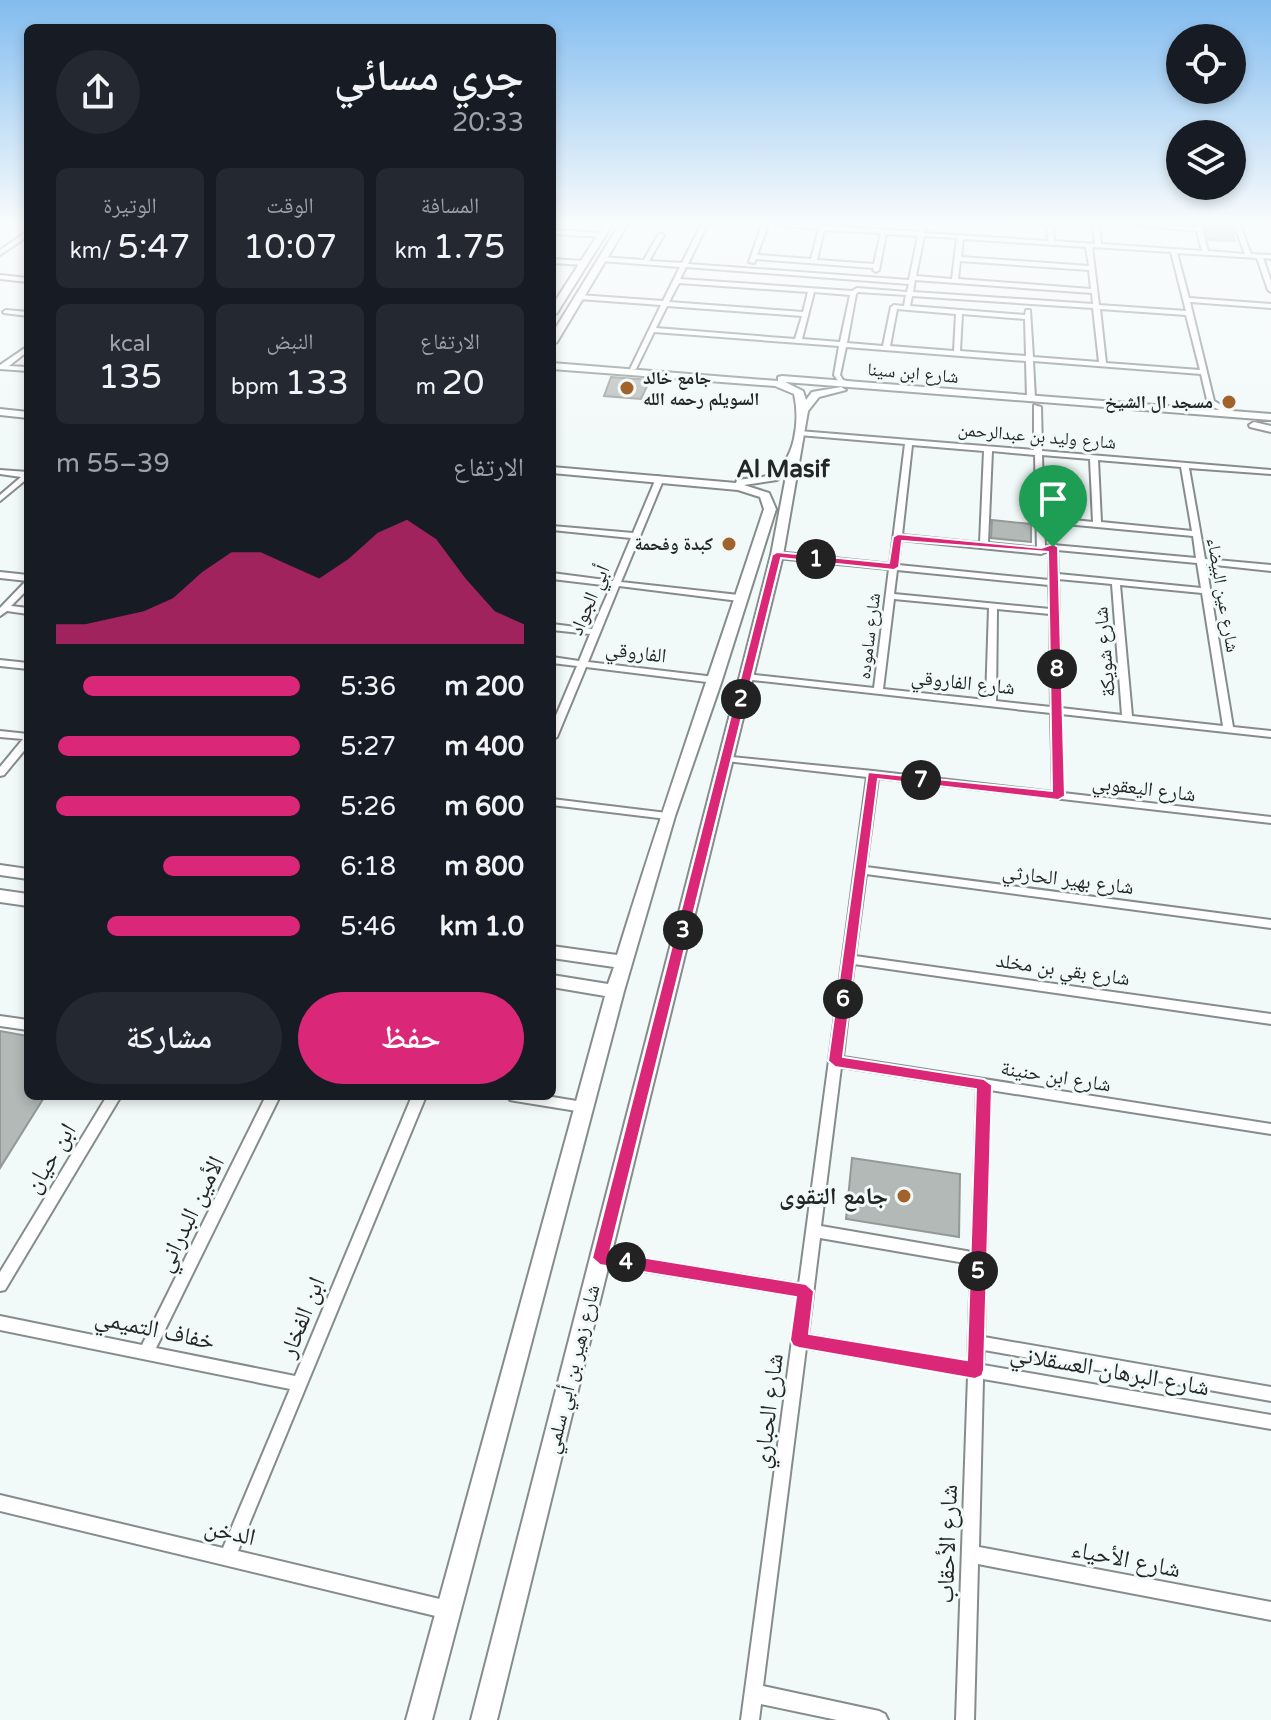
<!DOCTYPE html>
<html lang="ar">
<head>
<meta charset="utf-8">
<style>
	:root { --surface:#171b24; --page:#242831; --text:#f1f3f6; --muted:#9ea1a6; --accent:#db2777 }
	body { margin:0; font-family:"Varela Round","Noto Naskh Arabic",sans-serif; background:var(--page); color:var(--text); direction:rtl; height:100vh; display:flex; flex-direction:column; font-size:30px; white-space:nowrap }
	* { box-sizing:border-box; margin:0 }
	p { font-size:26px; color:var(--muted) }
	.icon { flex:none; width:44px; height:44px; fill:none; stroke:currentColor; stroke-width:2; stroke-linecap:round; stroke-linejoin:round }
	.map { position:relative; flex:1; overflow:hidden; direction:ltr }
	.sheet { position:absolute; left:24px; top:24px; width:532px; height:1076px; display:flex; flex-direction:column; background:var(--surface); border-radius:12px; box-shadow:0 4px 12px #0003; direction:rtl }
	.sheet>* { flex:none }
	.fabs { position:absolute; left:1166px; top:24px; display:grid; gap:16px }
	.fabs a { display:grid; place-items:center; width:80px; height:80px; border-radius:50%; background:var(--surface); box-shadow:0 4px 12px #0003; font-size:40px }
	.pin { position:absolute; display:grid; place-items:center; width:68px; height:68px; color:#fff; margin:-82px -34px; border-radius:50% 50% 50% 0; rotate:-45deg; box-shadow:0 0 8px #0007 }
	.pin .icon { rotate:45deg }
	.km { position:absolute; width:40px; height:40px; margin:-20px; border-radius:50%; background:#222; color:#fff; font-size:22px; line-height:40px; text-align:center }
	.round { display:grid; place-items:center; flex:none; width:84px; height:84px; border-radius:42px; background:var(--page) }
	.headline { display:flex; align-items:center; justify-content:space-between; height:136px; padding:0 32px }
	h1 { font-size:44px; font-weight:600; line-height:60px }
	.stats { display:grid; grid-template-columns:repeat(3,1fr); gap:12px; height:136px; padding:8px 32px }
	.stats div { display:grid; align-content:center; border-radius:12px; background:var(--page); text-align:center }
	.stats b { font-size:34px; font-weight:600 }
	.stats small { font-size:22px; font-weight:400 }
	.stats p { font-size:22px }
	.chart { height:224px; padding:16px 32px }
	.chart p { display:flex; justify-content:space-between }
	.chart svg { width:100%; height:144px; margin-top:8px; fill:var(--accent); opacity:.7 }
	.cta { display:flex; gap:16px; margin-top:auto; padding:16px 32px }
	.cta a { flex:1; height:92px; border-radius:48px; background:var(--accent); color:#fff; font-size:32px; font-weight:600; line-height:92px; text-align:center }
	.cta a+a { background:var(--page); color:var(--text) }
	ul { padding:0 32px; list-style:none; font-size:26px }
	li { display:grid; grid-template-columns:128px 96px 1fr; align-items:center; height:60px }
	li i { height:20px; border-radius:10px; background:var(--accent) }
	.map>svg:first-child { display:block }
</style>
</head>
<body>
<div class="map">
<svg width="1271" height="1720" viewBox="0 0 1271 1720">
	<rect width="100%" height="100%" fill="#f2f9f9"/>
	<!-- building -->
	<path fill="#b3b9b6" stroke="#949997" stroke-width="2" d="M1204,225H1230L1235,241L1208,240Z
		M611,377L650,380L641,399L604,396Z
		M992,520L1031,524V542L991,538Z
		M0,1031L28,1036V1096H45L0,1168Z
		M852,1158L960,1174L959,1237L846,1219Z"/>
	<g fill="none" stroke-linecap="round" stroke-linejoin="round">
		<!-- street casing -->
		<g stroke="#868c8c" stroke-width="4">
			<path id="street" d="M701,225H707L688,264L909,280L918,236L886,234L879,270L876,272L873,270L874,268L756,259L754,263L749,262L762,225H768L757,255L811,259L819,229L776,225H810L919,232L920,225H926L924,233L1048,241L1047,225H1053L1054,241L1095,244L1093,225H1099L1101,244L1202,251L1197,231L1137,225L1196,227L1195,225H1201L1208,251L1245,254L1234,225H1240L1251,254L1271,255V259L1263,258L1271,281V292L1268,290L1257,258L1177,253L1189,298L1271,304V308L1190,302L1214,401L1234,412L1235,414L1231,416L1208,404L1201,374L1033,361L1035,398L1031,400L1027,398L1026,361L846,347L840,375L843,380L855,383L856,384L853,386L839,382L834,375L839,346L654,332L636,369L631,370L630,369L661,305L579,299L576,297L579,295L663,301L680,267L601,261L598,259L601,257L644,260L658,235L661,233L664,235L649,261L682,263ZM824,230L881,233L874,264L817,260ZM924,236L957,238L952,279L916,276ZM963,239L1086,247L1089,266L961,257ZM1092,247L1171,252L1186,311L1099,305ZM960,261L1089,270L1091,289L958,279ZM686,267L909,284L907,292L857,288L852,291L680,279ZM915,280L1092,293L1093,304L913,292ZM679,283L808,292L803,312L669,302ZM814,292L850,295L840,342L802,339ZM858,292L906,295L904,306L894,305L891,307L883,346L847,343L856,294ZM912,296L1093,308L1099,362L1033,357L1030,310H1026L1025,315L910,306ZM667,306L802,316L795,339L656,328ZM897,309L956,314L954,351L890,346ZM1100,309L1186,315L1200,370L1106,363ZM962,314L1025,319L1026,356L960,351Z
				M552,230L602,233L605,235L602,237L552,234Z
				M28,231V236L0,255V250Z
				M552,259L584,261L587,263L584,265L552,263Z
				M0,275L28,278V282L0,279Z
				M6,310L28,312V316L4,313L3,312Z
				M28,346V351L9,366L28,367V371L0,369V365Z
				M1034,405L1041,407L1042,451L1271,470V474L1189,468L1205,559L1271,565V571L1206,564L1233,727L1271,731V737L1061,714L1063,793L1271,817V823L878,778L866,867L1271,920V928L866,874L855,956L1271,1014V1024L854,964L843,1057L1271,1124V1134L990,1090L984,1337L1271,1387V1401L984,1350L983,1365L1271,1415V1429L983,1379L979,1547L1271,1602V1620L978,1564L974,1720H956L968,1376L806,1348L763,1686L879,1711L885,1714L888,1720H837L761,1704L759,1720H741L798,1296L600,1264L595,1262L593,1258L595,1254L600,1252L799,1284L867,777L726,761L722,760L721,758L722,756L873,771L1053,792L1051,713L743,679L741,677L743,675L746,674L874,688L889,569L777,558L773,555L777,552L890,564L905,444L799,435L795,433L799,431L1034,450ZM912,445L984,451L980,543L902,535ZM992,451L1035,455L1037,548L988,543ZM1042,455L1090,459L1093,522L1044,517ZM1098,460L1181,467L1192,531L1101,522ZM1044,522L1193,536L1196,558L1053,545L1045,546ZM901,540L1041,554L1049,551V580L898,565ZM1057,550L1197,563L1201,588L1058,574ZM897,570L1049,585L1050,609L894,594ZM1058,579L1112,584L1122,715L1061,708ZM1120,585L1202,593L1223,726L1132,716ZM894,599L989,608L986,700L883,689ZM997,609L1050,614L1051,707L996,701ZM841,1067L977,1088L972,1252L821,1226ZM820,1238L971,1264L968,1362L808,1335Z
				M0,470L28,472V478L0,501V495L21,477L0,474Z
				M657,476L664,478L621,582L739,595L743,598L739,601L619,586L588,662L715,677L720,680L715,683L586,667L557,737L552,740V725L577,666L552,663V657L579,661L590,634L552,630V624L592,629L611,586L552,579V573L613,581L631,538L552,530V526L633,533Z
				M0,572L28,575V581L0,578Z
				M28,581V589L11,606L28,608V614L7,611L0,616V608L25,582Z
				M0,660L28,663V669L0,666Z
				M0,731L28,734V746L4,775L0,776V767L23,739L0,737Z
				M552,799L667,813L672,816L667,819L552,805Z
				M0,1016L28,1020V1030L0,1026Z
				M107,1096H121L5,1290L0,1291V1272Z
				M266,1096H280L156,1348L295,1376L412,1096H426L238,1551L448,1601L454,1604L457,1610L454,1616L448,1619L0,1511V1495L223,1548L290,1389L0,1330V1316L142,1345Z
				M508,1096H546L583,1102L588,1103L590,1107L588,1111L583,1112L515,1101L510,1100Z"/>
		</g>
		<!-- secondary casing -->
		<g stroke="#868c8c" stroke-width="4">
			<path id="secondary" d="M604,225H612L557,313L552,316V306Z
				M619,225H627L557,342L552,345V334Z
				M552,363L778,381V377L782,376L1271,414V420L785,382L803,391L806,400L812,392L841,387L846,390L819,397L808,411L783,555L497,1720H471L771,555L787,471L777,480L744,485L769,493L776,509L722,680L675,816L624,991L432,1720H406L605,996L552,987V975L608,984L614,967L552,958V946L617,955C663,805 715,658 764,509L760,497L738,490L552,473V467L736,483L737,480C747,478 760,479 769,475C796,463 800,419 794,394L775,386L552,369Z
				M0,409L28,412V418L0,415Z
				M1254,422L1271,426V432L1250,427L1249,425Z
				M0,865L28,869V879L0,875Z
				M0,890L28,894V906L0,902Z"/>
		</g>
		<!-- street -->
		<use href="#street" fill="#fff" fill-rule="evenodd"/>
		<!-- secondary -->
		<use href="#secondary" fill="#fff" fill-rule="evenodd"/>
	</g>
	<!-- sky -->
	<linearGradient id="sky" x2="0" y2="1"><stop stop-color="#82bcef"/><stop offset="0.48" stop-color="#f9fcfc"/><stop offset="1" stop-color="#f9fcfc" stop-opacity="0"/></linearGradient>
	<rect width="1271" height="466" fill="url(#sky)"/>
	<!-- route -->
	<path fill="#db2777" stroke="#fff" stroke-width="2" fill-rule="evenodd" d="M898,534L1041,548L1053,544L1058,547L1065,796L1058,800L878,779L843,1057L984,1079L992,1085L984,1370L982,1376L975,1379L799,1348L793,1346L790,1340L796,1297L600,1265L592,1258L772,555L777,552L889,563L893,537ZM902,541L1048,552L1052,791L868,772L828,1061L835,1067L976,1089L967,1360L809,1334L814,1291L806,1284L610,1252L781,558L894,570L899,567Z"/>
	<!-- markers -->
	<g fill="#a2622c" stroke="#f2f9f9" stroke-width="3">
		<circle cx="627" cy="388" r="8"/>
		<circle cx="1229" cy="402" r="8"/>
		<circle cx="729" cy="544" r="8"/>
		<circle cx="904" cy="1196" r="8"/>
	</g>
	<g text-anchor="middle" stroke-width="6" stroke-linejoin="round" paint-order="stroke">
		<!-- far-street labels -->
		<g font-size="18" fill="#242626" stroke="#f2f9f9">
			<text transform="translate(913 373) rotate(5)" y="6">شارع ابن سينا</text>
			<text transform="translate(1037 436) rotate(5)" y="6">شارع وليد بن عبدالرحمن</text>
			<text transform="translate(1223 595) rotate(80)" y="6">شارع عين البيضاء</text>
			<text transform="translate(869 636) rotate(-83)" y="6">شارع ساموده</text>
		</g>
		<!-- far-poi labels -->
		<g font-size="18" font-weight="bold" fill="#242626" stroke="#f2f9f9" text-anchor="end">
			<text x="643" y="384" text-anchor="start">جامع خالد<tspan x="643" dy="21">السويلم رحمه الله</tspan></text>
			<text x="1213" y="408">مسجد ال الشيخ</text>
			<text x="713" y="550">كبدة وفحمة</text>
		</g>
		<!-- street labels -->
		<g font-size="20" fill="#242626" stroke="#f2f9f9">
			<text transform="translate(589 600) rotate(-67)" y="7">أبي الجواد</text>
			<text transform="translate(636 652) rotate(7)" y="7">الفاروقي</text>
			<text transform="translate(1104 652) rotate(-95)" y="7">شارع شويكة</text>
			<text transform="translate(963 682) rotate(6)" y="7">شارع الفاروقي</text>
			<text transform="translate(1144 788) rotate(7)" y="7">شارع اليعقوبي</text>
			<text transform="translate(1068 879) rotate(7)" y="7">شارع بهير الحارثي</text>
			<text transform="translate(1063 969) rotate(8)" y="7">شارع بقي بن مخلد</text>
			<text transform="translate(1056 1076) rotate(9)" y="7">شارع ابن حنينة</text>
			<text transform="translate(572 1369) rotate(-76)" y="7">شارع زهير بن أبي سلمي</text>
		</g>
		<!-- far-district labels -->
		<g font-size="24" font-weight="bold" fill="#242626" stroke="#f2f9f9">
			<text x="783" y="477">Al Masif</text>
		</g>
		<!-- near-street labels -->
		<g font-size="24" fill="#242626" stroke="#f2f9f9">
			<text transform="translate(50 1158) rotate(-59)" y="8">ابن حيان</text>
			<text transform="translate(190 1214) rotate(-64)" y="8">الأمين البدراني</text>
			<text transform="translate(302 1317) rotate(-68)" y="8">ابن الفخار</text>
			<text transform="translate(155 1329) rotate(12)" y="8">خفاف التميمي</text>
			<text transform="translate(1110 1370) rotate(10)" y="8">شارع البرهان العسقلاني</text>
			<text transform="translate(768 1411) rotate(-83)" y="8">شارع الحباري</text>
			<text transform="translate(230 1532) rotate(13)" y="8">الدخن</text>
			<text transform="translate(947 1544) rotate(-88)" y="8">شارع الأحقاب</text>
			<text transform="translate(1126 1559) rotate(11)" y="8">شارع الأحياء</text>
		</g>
		<!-- near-poi labels -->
		<g font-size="24" font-weight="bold" fill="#242626" stroke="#f2f9f9" text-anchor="end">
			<text x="888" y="1204">جامع التقوى</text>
		</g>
	</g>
</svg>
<div class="fabs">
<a><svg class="icon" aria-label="locate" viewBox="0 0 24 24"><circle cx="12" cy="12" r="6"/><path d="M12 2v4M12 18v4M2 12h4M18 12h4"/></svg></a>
<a><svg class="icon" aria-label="layers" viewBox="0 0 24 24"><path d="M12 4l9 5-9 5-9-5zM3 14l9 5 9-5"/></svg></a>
</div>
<div class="pin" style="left:1053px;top:547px;background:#1e9e55"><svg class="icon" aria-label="arrive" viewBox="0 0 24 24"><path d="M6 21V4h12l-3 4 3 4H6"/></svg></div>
<b class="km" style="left:816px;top:559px">1</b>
<b class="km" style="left:741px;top:699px">2</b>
<b class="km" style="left:683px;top:930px">3</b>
<b class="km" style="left:626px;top:1262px">4</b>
<b class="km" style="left:978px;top:1271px">5</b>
<b class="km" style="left:843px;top:999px">6</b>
<b class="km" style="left:921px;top:780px">7</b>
<b class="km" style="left:1057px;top:669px">8</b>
<section class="sheet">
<div class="headline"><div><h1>جري مسائي</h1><p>20:33</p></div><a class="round"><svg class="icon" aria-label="share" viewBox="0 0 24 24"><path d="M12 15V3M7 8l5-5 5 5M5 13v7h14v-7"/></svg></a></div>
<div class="stats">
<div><p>المسافة</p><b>1.75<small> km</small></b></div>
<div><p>الوقت</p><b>10:07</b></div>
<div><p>الوتيرة</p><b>5:47<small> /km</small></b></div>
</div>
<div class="stats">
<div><p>الارتفاع</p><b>20<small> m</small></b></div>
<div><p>النبض</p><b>133<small> bpm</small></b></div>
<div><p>kcal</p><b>135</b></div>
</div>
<div class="chart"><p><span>الارتفاع</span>39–55 m</p>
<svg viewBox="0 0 160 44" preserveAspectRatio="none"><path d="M0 44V38L10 38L20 36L30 34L40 30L50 22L60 16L70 16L80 20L90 24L100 18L110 10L120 6L130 12L140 24L150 34L160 38V44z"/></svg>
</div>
<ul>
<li><b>200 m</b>5:36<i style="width:89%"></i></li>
<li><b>400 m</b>5:27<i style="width:99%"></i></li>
<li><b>600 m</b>5:26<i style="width:100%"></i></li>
<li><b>800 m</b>6:18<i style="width:56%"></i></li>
<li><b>1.0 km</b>5:46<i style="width:79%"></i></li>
</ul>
<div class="cta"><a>حفظ</a><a>مشاركة</a></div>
</section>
</div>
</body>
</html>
